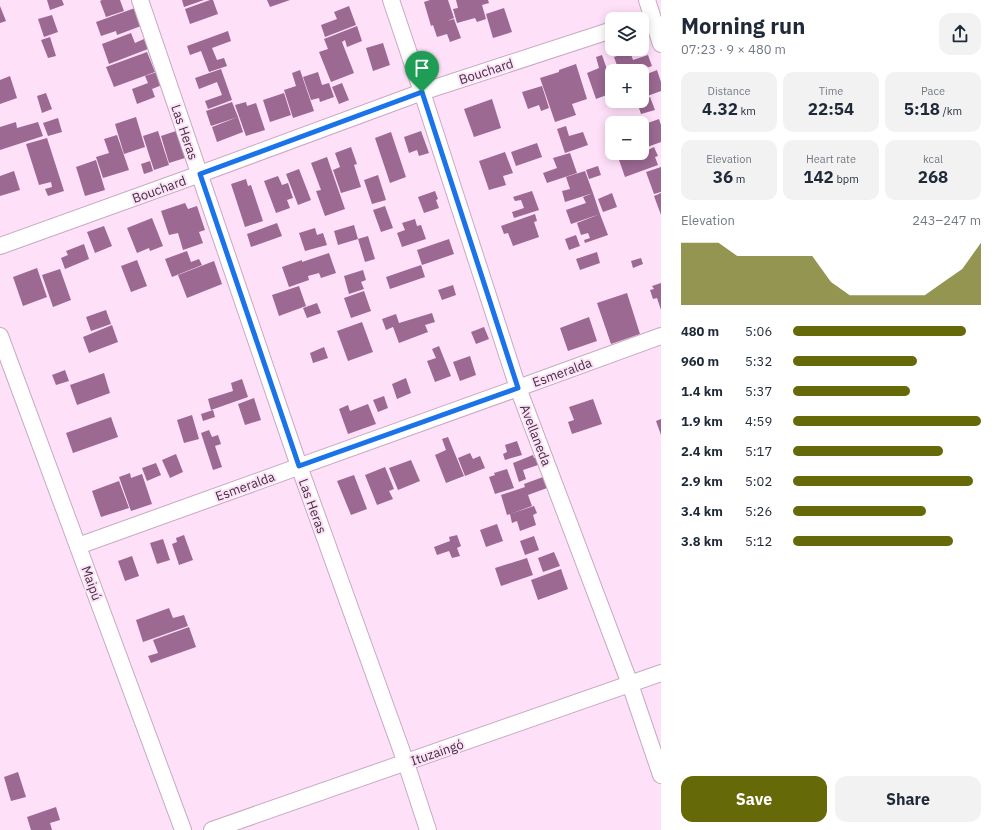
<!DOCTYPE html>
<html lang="en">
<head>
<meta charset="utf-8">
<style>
	:root { --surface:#fff; --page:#f2f2f3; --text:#1f2937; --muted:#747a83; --accent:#666907 }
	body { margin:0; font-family:"IBM Plex Sans",sans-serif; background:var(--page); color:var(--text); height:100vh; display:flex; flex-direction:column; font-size:15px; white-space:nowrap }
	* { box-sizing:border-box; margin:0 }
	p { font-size:13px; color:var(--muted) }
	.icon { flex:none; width:22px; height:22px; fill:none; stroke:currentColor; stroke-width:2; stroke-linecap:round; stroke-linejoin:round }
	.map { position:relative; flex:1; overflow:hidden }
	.panel { display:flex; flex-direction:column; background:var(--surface); width:340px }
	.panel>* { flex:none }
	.fabs { position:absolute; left:605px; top:12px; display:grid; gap:8px }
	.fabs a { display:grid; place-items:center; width:44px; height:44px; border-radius:8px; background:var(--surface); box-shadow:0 2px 10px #0003; font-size:20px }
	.pin { position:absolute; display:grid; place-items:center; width:34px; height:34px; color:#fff; margin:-41px -17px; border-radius:50% 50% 50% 0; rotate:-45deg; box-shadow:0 0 4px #0007 }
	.pin .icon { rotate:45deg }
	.round { display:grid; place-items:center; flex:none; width:42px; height:42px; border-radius:12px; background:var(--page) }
	.head { display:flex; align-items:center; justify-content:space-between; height:68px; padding:0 20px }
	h1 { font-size:22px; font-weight:700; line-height:30px }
	.stats { display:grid; grid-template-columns:repeat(3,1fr); gap:6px; height:68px; padding:4px 20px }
	.stats div { display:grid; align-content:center; border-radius:10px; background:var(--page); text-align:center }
	.stats b { font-size:17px; font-weight:700 }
	.stats small { font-size:11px; font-weight:400 }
	.stats p { font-size:11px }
	.chart { height:112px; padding:8px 20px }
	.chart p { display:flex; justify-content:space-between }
	.chart svg { width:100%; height:72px; margin-top:4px; fill:var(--accent); opacity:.7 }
	.action { display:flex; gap:8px; margin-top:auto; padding:8px 20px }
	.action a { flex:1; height:46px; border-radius:12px; background:var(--accent); color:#fff; font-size:16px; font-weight:700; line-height:46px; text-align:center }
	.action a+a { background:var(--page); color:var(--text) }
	ul { padding:0 20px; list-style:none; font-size:13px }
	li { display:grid; grid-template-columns:64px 48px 1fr; align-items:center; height:30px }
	li i { height:10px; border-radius:5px; background:var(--accent) }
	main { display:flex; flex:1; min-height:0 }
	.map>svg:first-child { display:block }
</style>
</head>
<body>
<main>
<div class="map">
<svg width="661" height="830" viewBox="0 0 661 830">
	<rect width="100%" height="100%" fill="#ffe0f9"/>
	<!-- building -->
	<path fill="#9b6992" d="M47,0H62L64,5L50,10Z
		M102,0H120L124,11L106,17L100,1Z
		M182,0H204L184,7Z
		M210,0H213L218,14L190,24L185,9Z
		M267,0H290L270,7Z
		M430,0H448L454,18L447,21L454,19L461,38L450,42L447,34L437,37L433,25L431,26L424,2Z
		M456,0H488L489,3L482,5L486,19L477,22L475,18L457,23L453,9L458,8Z
		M0,6L6,21L0,23Z
		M349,6L356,25L325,37L321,25L337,19L334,12Z
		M135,8L141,26L117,35L116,31L101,36L96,22Z
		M504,8L512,32L493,38L486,14Z
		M52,15L58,32L44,37L38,19Z
		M357,26L362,41L347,47L345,40L342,42L354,73L331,82L319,52L328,49L324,39Z
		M228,31L231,41L212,48L217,60L224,58L227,66L209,72L201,51L190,55L187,46Z
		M131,33L135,43L144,39L148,49L109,64L102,44Z
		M50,37L56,56L48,58L41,40Z
		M383,43L390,65L373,71L366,48Z
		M630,51L633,60L648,55L652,66L638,71H619L614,57Z
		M147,52L155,72L114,87L106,67Z
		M602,55L612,84V93L596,99L587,73L599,68L596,57Z
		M576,64L587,99L572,104L576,115L555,122L540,78L559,72V70Z
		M221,69L232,100L208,109L205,101L222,95L217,82L199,89L195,78Z
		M300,70L314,111L293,118L284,90L296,86L292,73Z
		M657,70L661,82V91L642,98V76Z
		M157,72L162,85L152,89L155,97L137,104L132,89L148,83L145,76Z
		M318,72L322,85L329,83L334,97L320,102L319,98L311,100L303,77Z
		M10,76L17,98L0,104V80Z
		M342,83L349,100L339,104L332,87Z
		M542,86L549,108L541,111L539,105L528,109L522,92Z
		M46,93L52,109L42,113L37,96Z
		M284,93L291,115L270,122L263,100Z
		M650,97L655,110L641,114L637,102Z
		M492,99L501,128L474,137L464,109Z
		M232,102L238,117L211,126L206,111Z
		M246,102L247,106L256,103L265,130L246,136L235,105Z
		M136,117L145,147L124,154L115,124Z
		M238,117L243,132L217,142L212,127Z
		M58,118L62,132L48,136L43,123Z
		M659,119L661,125V142L642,149V125Z
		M16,122L17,128L38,122L43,136L0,150V127Z
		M566,126L569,136L583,132L588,145L565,153L557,129Z
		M158,131L169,165L154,170L143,136Z
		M176,131L185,158L169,163L161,136Z
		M421,131L429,153L419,156L417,150L409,153L404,137Z
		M391,132L406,177L390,183L375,138Z
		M117,135L129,170L103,178L96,157L109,153L104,139Z
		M47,138L64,191L48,196L45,189L52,187L51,182L39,185L26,144Z
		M537,143L542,157L516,166L511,152Z
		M351,147L357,164L354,165L361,187L341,193L333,170L340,167L335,153Z
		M654,147L658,156L655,157L658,165L625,177L619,160L634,154L635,155L642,153Z
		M505,152L513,173L503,176L506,185L489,190L479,161Z
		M570,153L577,173L547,183L543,173L557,168L553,158Z
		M327,157L345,209L325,216L316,191L321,190L311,163Z
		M96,160L105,190L85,196L76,167Z
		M150,161L153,171L144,174L141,164Z
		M598,166L601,175L589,179L586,170Z
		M661,167V192L654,194L646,172Z
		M299,169L311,200L298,205L286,174Z
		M14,171L20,190L0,196V176Z
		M585,171L593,193L565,202L562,191L570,189L566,177Z
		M378,175L386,200L372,204L364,180Z
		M278,176L282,185L288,183L293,198L287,200L290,208L276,213L264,181Z
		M246,179L248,186L251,185L263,221L245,227L231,184Z
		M435,191L438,199L436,200L439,208L424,213L418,197Z
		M532,191L539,210L514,218L512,212L524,208L521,200L515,201L513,197Z
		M593,193L600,214L571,224L566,210L586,203L583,197Z
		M612,193L617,207L603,212L598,199Z
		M661,193V215L654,196Z
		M185,203L188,209L197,206L205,230L199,232L203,243L183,250L178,233L169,235L161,211Z
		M385,206L393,228L381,232L373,210Z
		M535,214L537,221L534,222L539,237L513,246L508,233L504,234L501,226Z
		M600,214L608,235L585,243L584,240L590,238L588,233L581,235L577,223Z
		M152,218L163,246L150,251L149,248L137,253L127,228Z
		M415,219L417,226L421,225L426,239L402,247L397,233L405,230L402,223Z
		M277,223L282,236L251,247L247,234Z
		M354,225L358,239L338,245L334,231Z
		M104,226L112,246L95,253L87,232Z
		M315,228L317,235L323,233L327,245L305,251L299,233Z
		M576,235L580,246L569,250L565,239Z
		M368,236L375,259L365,262L358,239Z
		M449,239L454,254L422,265L417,250Z
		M84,244L89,259L65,269L61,258L68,255L66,251Z
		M187,251L191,262L199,259L202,265L172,277L165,259Z
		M597,252L600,263L580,270L576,259Z
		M329,253L336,273L321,278L319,273L308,276L309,280L289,287L282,267L302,260V262Z
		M641,258L643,264L633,268L631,261Z
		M137,260L147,286L131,292L121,266Z
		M214,261L222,284L187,298L178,275Z
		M421,265L425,277L390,289L386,277Z
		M37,268L47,297L23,306L13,277Z
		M60,269L71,300L53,307L42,275Z
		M363,270L366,280L361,282L364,289L349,294L344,276Z
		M661,283V310L657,298L653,299L650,290L654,289L652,286Z
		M453,285L456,295L442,300L438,290Z
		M299,286L306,306L279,316L272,295Z
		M364,291L371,311L351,318L344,298Z
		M627,293L640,334L611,344L597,303Z
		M317,303L321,313L307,318L303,308Z
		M106,310L111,324L91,331L86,317Z
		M432,313L435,322L425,325L428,332L399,343L393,327L386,330L382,319L396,314L399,323Z
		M589,317L597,341L568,351L560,328Z
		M362,322L373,352L348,361L337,331Z
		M112,325L118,342L89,353L83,337Z
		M484,327L489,339L476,344L471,332Z
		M439,346L451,376L435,382L427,361L436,358L432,349Z
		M324,347L328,358L313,363L310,353Z
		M470,356L476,375L460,381L453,362Z
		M65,370L69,381L56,385L52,375Z
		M104,373L110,393L77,405L70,385Z
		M406,378L411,393L397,399L392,384Z
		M242,379L248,397L211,410L208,399L233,391L231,383Z
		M384,396L388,408L378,412L373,400Z
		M254,398L261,420L245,425L238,404Z
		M593,399L602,424L572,434L568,422L574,420L569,407Z
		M368,404L376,424L348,434L339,409L348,405L350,411Z
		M213,410L215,417L203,421L201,414Z
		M192,415L199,439L184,443L177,420Z
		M111,417L118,437L73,453L66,433Z
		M661,419V435L656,421Z
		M209,430L212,437L218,435L221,444L215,446L222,467L213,470L201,433Z
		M448,437L464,476L446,483L435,455L446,450L442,439Z
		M517,441L522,455L505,460L503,454L507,452L505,445Z
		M470,453L473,459L480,456L485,468L465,476L458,458Z
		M176,454L183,472L170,478L162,460Z
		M533,455L534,458L538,457L541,464L523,470L526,479L519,482L513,463Z
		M411,460L420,481L398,490L389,468Z
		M156,463L161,475L147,481L142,468Z
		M385,467L394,489L389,491L393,499L377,505L365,475Z
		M507,469L514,488L495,494L489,477L495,475L494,473Z
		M130,473L131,478L142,474L152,504L131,511L119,477Z
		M354,475L367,509L351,515L337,481Z
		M543,477L547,488L528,495L532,506L507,515L501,495L525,487L524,484Z
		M119,481L129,508L101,517L92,491Z
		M534,506L537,513L533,515L536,525L520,531L517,521L512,523L510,514Z
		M497,524L503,541L486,547L480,530Z
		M184,535L193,560L179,565L172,544L177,542L176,538Z
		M457,535L461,546L457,548L460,556L452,558L449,551L437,555L434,547L450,541L449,537Z
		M534,536L539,550L525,555L520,541Z
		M163,539L170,560L157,564L150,543Z
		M554,552L560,566L543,572L538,558Z
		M132,556L139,576L125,581L118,561Z
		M527,558L533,575L501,586L495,568Z
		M561,569L568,589L538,600L531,580Z
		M169,608L173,618L184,615L188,626L143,642L136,620Z
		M189,627L196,647L151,663L148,656L158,653L153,640Z
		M18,772L26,797L11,801L4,777Z
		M56,807L60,820L50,823L52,830H31L27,817Z"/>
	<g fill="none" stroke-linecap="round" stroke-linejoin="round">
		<!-- street casing -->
		<g stroke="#c7aac1" stroke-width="18">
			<path id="street" d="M140,0L299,466L406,763L428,830
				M391,0L422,92L518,388L630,684L661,775
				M647,0L661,44
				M0,246L200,174L422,92L612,30
				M0,336L183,830
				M78,546L518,388L661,336
				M212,830L661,673"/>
		</g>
		<!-- street -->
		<use href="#street" stroke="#fff" stroke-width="16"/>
	</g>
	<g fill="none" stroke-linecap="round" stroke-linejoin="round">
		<!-- route casing -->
		<g stroke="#fff" stroke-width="8">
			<path id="route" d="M422,92L518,388L299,466L200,174Z"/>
		</g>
		<!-- route -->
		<use href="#route" stroke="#1a73e8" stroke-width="5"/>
	</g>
	<g text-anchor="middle" stroke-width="4" stroke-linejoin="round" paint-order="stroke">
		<!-- street labels -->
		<g font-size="13" fill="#3d323b" stroke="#ffe0f9">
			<text transform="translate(486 71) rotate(-18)" y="5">Bouchard</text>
			<text transform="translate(185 132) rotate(71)" y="5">Las Heras</text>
			<text transform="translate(159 189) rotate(-20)" y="5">Bouchard</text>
			<text transform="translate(562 372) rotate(-20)" y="5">Esmeralda</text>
			<text transform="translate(536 435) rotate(69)" y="5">Avellaneda</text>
			<text transform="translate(245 486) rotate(-20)" y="5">Esmeralda</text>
			<text transform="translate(313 506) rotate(70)" y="5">Las Heras</text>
			<text transform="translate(92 583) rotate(70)" y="5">Maipú</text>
			<text transform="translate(437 752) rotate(-19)" y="5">Ituzaingó</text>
		</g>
	</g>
</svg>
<div class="fabs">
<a><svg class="icon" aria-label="layers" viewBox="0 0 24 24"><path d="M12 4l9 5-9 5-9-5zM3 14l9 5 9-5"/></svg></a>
<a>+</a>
<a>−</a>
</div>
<div class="pin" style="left:422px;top:92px;background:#1e9e55"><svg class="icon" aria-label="arrive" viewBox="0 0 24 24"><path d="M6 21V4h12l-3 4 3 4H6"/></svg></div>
</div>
<section class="panel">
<div class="head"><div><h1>Morning run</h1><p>07:23 · 9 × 480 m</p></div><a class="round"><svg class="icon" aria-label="share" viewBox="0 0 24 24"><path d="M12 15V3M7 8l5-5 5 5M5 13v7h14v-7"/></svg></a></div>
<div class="stats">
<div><p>Distance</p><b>4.32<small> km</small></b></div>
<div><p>Time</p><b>22:54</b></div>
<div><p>Pace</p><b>5:18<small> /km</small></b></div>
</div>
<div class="stats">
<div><p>Elevation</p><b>36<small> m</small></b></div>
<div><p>Heart rate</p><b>142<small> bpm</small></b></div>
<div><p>kcal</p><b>268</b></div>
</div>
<div class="chart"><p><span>Elevation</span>243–247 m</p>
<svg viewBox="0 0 160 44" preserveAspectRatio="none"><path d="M0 44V6L10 6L20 6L30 14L40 14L50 14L60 14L70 14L80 30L90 38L100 38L110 38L120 38L130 38L140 30L150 22L160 6V44z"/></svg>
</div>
<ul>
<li><b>480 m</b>5:06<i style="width:92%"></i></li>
<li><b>960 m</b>5:32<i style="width:66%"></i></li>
<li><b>1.4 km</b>5:37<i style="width:62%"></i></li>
<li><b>1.9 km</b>4:59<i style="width:100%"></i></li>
<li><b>2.4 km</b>5:17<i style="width:80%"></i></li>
<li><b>2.9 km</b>5:02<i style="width:96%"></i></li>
<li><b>3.4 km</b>5:26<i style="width:71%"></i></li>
<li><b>3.8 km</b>5:12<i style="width:85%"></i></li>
</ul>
<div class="action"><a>Save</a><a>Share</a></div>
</section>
</main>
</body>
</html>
